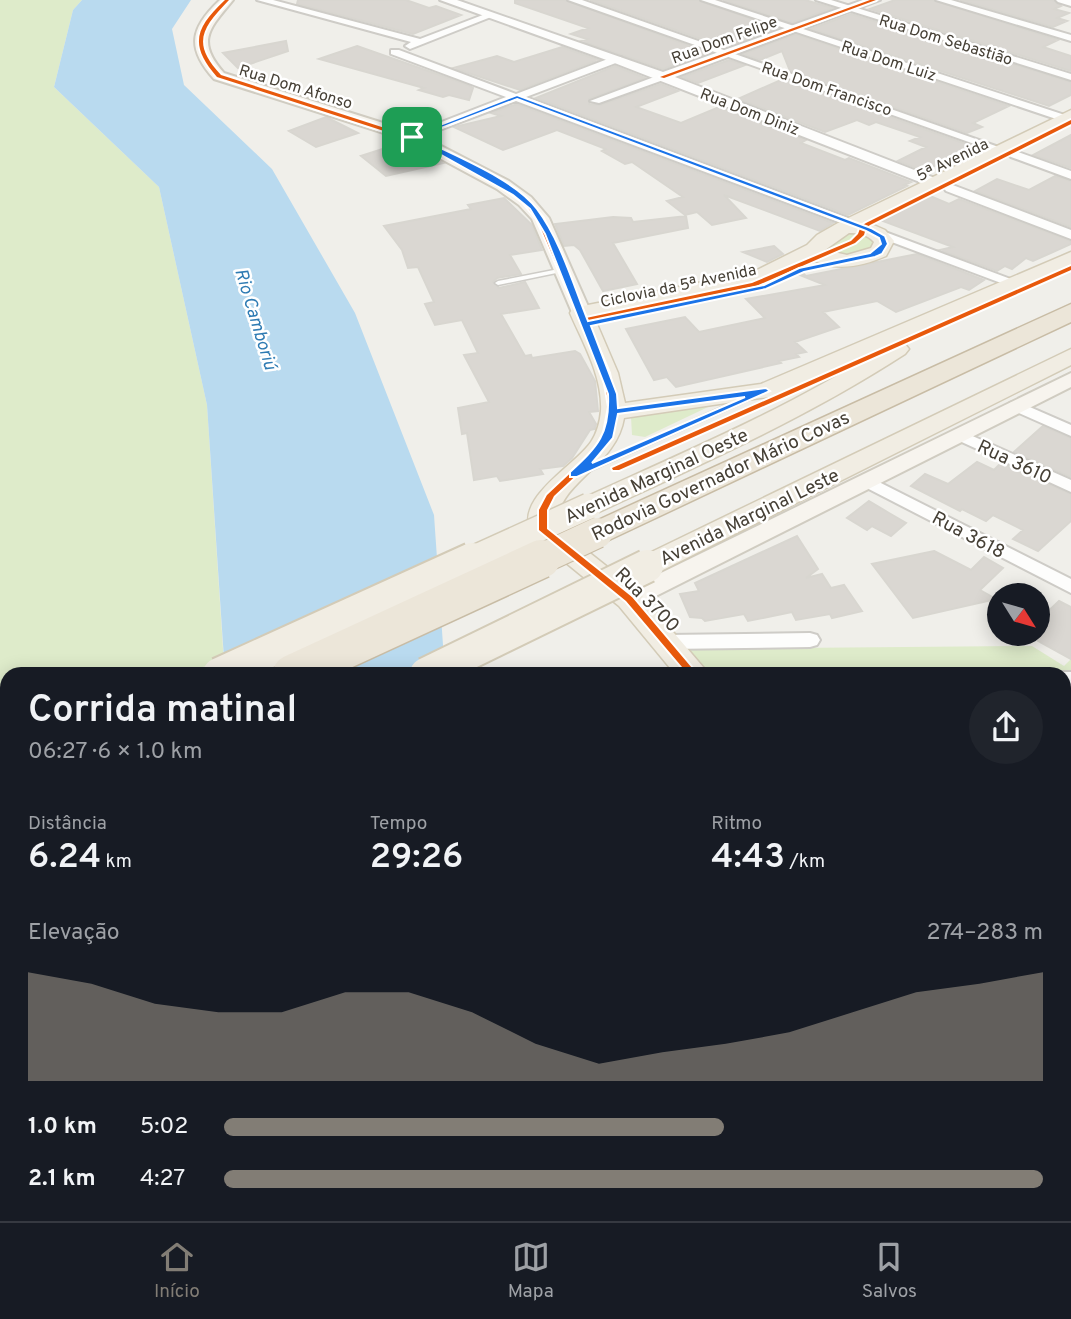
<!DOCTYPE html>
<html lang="pt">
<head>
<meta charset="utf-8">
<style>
	:root { --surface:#171b24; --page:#20242c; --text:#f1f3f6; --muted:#9ea1a6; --line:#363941; --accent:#827d75 }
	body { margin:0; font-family:Overpass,sans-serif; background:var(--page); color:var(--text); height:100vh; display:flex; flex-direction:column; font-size:26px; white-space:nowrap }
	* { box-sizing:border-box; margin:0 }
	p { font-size:23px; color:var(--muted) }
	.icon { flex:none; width:38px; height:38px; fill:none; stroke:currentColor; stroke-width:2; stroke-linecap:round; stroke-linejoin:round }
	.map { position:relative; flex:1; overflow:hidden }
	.panel { position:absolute; left:0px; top:667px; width:1071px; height:555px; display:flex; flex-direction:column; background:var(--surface); border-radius:21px 21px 0 0; box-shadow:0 4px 18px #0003 }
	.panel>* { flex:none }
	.needle { width:46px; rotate:127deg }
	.tools { position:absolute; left:987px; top:583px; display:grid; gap:14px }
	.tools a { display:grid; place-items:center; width:63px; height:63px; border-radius:50%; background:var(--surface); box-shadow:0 4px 18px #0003; font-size:35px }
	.pin { position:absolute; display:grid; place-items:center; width:60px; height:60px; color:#fff; margin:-30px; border-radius:14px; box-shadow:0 4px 10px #0006 }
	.round { display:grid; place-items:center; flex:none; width:74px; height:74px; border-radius:37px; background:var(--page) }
	.summary { display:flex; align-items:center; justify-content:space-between; height:119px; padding:0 28px }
	h1 { font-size:38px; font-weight:600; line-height:52px }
	.stats { display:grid; grid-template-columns:repeat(3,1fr); gap:10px; height:119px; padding:7px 28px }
	.stats div { display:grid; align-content:center }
	.stats b { font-size:35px; font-weight:600 }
	.stats small { font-size:19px; font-weight:400 }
	.stats p { font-size:19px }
	.chart { height:196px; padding:14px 28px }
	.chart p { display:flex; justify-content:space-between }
	.chart svg { width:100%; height:126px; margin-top:7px; fill:var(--accent); opacity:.7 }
	ul { padding:0 28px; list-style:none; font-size:23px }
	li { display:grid; grid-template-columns:112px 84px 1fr; align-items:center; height:52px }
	li i { height:18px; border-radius:9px; background:var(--accent) }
	.tab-bar { display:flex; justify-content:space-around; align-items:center; height:98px; border-top:2px solid var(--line); background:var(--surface); font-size:19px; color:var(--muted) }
	.tab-bar a { display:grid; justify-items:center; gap:4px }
	.tab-bar .active { color:var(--accent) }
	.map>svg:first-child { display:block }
</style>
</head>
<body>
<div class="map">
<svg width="1071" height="1221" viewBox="0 0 1071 1221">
	<rect width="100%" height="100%" fill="#f0efea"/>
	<!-- green -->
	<path fill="#deebca" d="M0,0H82L73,10L54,87L159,187L207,405L224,664L188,669L176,674H7V744L0,747Z
		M853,233L873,237L879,247L852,256L826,254L823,246Z
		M708,407L645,437L632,435L631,417Z
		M1032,646L1064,666L1071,659V670L991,674H705L685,649Z
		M7,943V1214L48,1215L42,1221H0V947Z"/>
	<!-- water -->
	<path fill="#b9daef" d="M82,0H191L172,29L184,85L272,169L355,313L434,515L445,674H225L207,405L159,187L54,87L73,10Z
		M48,1214H446V1221H42Z"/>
	<!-- building -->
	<path fill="#dad7d2" stroke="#d8d6d0" stroke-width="2" d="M298,0H406L429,8L436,6L461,15L413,34L297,4Z
		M515,0H565L709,53L663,69L581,41L587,39L571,34L588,28L515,3Z
		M590,0H698L777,28L724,47Z
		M723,0H805L833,8L792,23Z
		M895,0H933L1058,40L1043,47L1071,56V71L870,9Z
		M960,0H1053L1061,6L1054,9L1069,13L1057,18L1067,21L1053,27Z
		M851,14L1071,82V95L1049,106L811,29Z
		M796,34L1009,106L973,123L982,127L967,133L790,71L782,51L760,60L743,54Z
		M286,41L288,51L238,68L223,53Z
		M357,46L468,85L473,88L469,100L449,95L443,97L419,90L424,88L319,59Z
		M562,47L598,60L520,90L453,68L497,56L514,62Z
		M729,60L745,65L698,83L682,77Z
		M615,66L645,78L589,99V104L600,105L661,84L678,91L636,107L681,123L719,107L806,140L801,143L845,160L849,158L911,182L904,185L907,186L848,215L536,98Z
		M783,79L974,147L924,171L898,161L926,147L910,141L920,137L876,122L869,125L857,120L825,132L738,99Z
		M517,104L833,223L820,231L724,195L746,218L712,225L697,212L685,215L667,201L683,197L632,162L625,164L602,151L606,149L557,130L503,150L454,127L501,116L491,113Z
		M326,117L358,133L316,147L289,131Z
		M1071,135V168L1033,155Z
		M404,142L443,163L386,176L361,156Z
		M1055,176L1071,181V227L975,191L997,179L1029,190Z
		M930,196L949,204L959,199L1071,241V244L1033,261L1026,258L1012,269L1005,266L997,271L940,250L953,247L880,220Z
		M504,198L532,225L542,250L510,255L521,274L497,278L493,282L499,288L525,282L539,308L501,314L525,356L531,355L532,358L575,351L580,354L595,381L598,411L589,412L596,424L595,429L590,430L572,458L563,466L540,469L543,474L500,481L497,476L474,480L467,433L462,434L458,408L489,402L464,355L478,353L462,320L435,325L425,304L434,302L418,267L408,268L402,250L384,226L471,209L468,205Z
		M686,216L688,228L613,243L637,284L603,291L580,250L574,245L564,246L555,224L613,217L631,218L633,222Z
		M774,246L783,254L767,262L743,252Z
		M917,254L984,280L969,290L961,287L896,312L877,301L823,312L839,327L795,342L806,352L796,354L799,357L779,361L781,363L676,387L667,377L654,380L626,329L685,317L699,332L765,318L746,299L825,285L792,272L798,269L806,276Z
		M1043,426L1071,438V477L1014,452Z
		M977,462L994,470L1001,463L1071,494V521L1038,551L1013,539L1023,530L993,515L986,521L962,509L960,511L911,486L925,474L948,484Z
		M869,501L889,513L906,523L891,536L872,526L867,530L847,518Z
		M797,536L818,569L806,578L822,574L831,588L844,585L862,611L832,618L830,614L796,620L792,612L748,621L744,614L705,621L702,618L690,617L680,594L699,591L695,583Z
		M934,551L971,570L984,557L1003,568L980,590L996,599L913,618L872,564Z
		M1059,601L1071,607V659L1038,641V621Z"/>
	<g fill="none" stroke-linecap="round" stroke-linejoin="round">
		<!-- service casing -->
		<g stroke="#ceccc7" stroke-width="3">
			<path id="service" d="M564,268L567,270L566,271L498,285L495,283L498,281Z
				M753,393H756L760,395L590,471L587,472L583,469Z"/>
		</g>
		<!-- minor casing -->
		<g stroke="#ceccc7" stroke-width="4">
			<path id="minor" d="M257,0H273L420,39L488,13L496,15L410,49L405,46L411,42Z
				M568,0H582L1007,150L997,152Z
				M701,0H715L1071,117V124Z
				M816,0H831L1071,74V80Z
				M936,0H951L1071,35V41Z
				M391,50H399L516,94L613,57H621V61L526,97L1021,283L1014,287L1009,286L516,101L416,139H408V135L506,97L391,54Z
				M662,74L667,77L666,79L599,103L590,101Z
				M1015,151L1071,171V179L1011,157L1009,155Z
				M950,184L1071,230V239L946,191L944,188Z
				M1016,401L1071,425V436L1010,409L1008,406L1010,403Z
				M959,430L1071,480V492L953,438L951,435Z
				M867,476L1071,579V593L861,485L858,481L861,477Z
				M810,633L817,635L820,640L817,645L810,647L667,649L660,647L657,642L660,637L667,635Z
				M1064,672H1071V686H1064V674H1057Z
				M1064,992L1071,993V1017L1064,1016Z
				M545,1214H577L580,1221H547Z
				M863,1214H896L899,1221H865Z"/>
		</g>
		<!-- tertiary casing -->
		<g stroke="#ceccc7" stroke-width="4">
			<path id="tertiary" d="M440,0H457L663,72L863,0H880L675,77L940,180L943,183L935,188L930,186L612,62Z
				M1056,0H1071V6L1058,2Z"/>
		</g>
		<!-- secondary casing -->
		<g stroke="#d0ccc1" stroke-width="4">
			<path id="secondary" d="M220,0H233C210,28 195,41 224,73L418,134L509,181L531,197L549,218L591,313L588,317H574L532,219L519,205L497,189L406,140L214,79C186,48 190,28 220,0Z
				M1071,373V387L638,605L629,608L620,605L616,599L620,593Z"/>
		</g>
		<!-- primary casing -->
		<g stroke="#d3cbb7" stroke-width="3">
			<path id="primary" d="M1071,110V122L869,223L885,230L894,241L886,256C861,267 835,272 811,259L767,282L594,317L618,373L625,403L761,384L1071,252V266L897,342L905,344L909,349L905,354C808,417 704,463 599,512L589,515L579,512L575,506L579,500C682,453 785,410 880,350L775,396L624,418C616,468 555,482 557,527L639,592L709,674H675L619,606L533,536C510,500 574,467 591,442C597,433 600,422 601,411C603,377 583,343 570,313L573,308L753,272L807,245L817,235L838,223ZM849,233C858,233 867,234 874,242L871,248L847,255L825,250Z
				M1071,349V365L657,573L647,576L637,573L633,566L637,559Z
				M7,756V783L0,785V758Z
				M7,869V901L0,904V872Z
				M1064,1083L1071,1086V1164H1064Z
				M820,1214H865L863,1221H817Z"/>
		</g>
		<!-- motorway casing -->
		<g stroke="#c8bca5" stroke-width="3">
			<path id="motorway" d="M1071,304V322L609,540L597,544L585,540L581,533L585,526Z
				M7,788V851L0,853V791Z"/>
		</g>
		<!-- service -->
		<use href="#service" fill="#fdfdfc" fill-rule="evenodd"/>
		<!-- minor -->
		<use href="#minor" fill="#fdfdfc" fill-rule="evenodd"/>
		<!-- tertiary -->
		<use href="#tertiary" fill="#fdfdfc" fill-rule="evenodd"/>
		<!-- secondary -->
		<use href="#secondary" fill="#f7f4ee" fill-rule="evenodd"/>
		<!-- primary -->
		<use href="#primary" fill="#f1ede3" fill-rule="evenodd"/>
		<!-- motorway -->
		<use href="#motorway" fill="#ece6d9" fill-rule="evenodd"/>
		<!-- primary-bridge-far1 casing -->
		<g stroke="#d3cbb7" stroke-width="28" stroke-linecap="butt">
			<path id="primary-bridge-far1" d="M468,561L589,506"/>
		</g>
		<!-- primary-bridge casing -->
		<g stroke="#d3cbb7" stroke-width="36" stroke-linecap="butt">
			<path id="primary-bridge" d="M219,674L472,559
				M426,674L647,566"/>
		</g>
		<!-- motorway-bridge-far1 casing -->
		<g stroke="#c8bca5" stroke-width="32" stroke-linecap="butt">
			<path id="motorway-bridge-far1" d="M537,561L597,533"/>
		</g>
		<!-- motorway-bridge casing -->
		<g stroke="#c8bca5" stroke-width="41" stroke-linecap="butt">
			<path id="motorway-bridge" d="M292,674L541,559"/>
		</g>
		<!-- primary-bridge-far1 -->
		<use href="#primary-bridge-far1" stroke="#f1ede3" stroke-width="25"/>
		<!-- primary-bridge -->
		<use href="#primary-bridge" stroke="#f1ede3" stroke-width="32"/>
		<!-- motorway-bridge-far1 -->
		<use href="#motorway-bridge-far1" stroke="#ece6d9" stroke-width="30"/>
		<!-- motorway-bridge -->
		<use href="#motorway-bridge" stroke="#ece6d9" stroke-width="38"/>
		<!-- cycleway casing -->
		<g stroke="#fff" stroke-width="4">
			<path id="cycleway" d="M225,0H229C202,28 191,43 221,75L425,141L505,184L527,200L543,218L586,318L752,283L851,241L858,234L861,226L866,223L1069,121L1071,120V124L870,225L866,228L864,235L855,243L756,286L587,321L609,373L616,407L612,433L599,454L554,496L547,510V529L632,597L697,674H688L626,601L539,530V510L547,495L594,451L604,433L609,407L603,373L537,219L523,202L501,186L421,143L217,77C189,45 195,28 225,0Z
				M870,0H876L664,78L660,77Z
				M1071,266V270L619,470H613L612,468Z"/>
		</g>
		<!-- cycleway -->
		<use href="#cycleway" fill="#e8590c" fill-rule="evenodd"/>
	</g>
	<!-- route -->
	<path fill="#1a73e8" stroke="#fff" stroke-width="2" fill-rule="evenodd" d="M517,95L871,228L885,236L888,244L882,254L875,257L804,272L766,289L591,326L617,394L618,408L766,388L770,391L577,477H570V472C598,446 610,434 608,394L545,234L530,209L513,195L409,137ZM517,99L866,231L879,238L881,244L870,253L799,268L764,285L588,321C573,284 561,241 537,209C514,178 452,155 418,137ZM745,397L592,463L613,438L618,414Z"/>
	<g text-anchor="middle" stroke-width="5" stroke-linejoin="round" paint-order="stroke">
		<!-- far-street labels -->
		<g font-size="16" fill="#464036" stroke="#fff">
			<text transform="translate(724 39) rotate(-20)" y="6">Rua Dom Felipe</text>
			<text transform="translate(946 39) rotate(17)" y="6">Rua Dom Sebastião</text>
			<text transform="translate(889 60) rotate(18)" y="6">Rua Dom Luiz</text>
			<text transform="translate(296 86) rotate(17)" y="6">Rua Dom Afonso</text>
			<text transform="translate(827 88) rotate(19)" y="6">Rua Dom Francisco</text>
			<text transform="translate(750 111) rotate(21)" y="6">Rua Dom Diniz</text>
			<text transform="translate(952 159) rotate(-26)" y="6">5ª Avenida</text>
			<text transform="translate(678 285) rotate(-12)" y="6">Ciclovia da 5ª Avenida</text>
		</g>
		<!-- far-water labels -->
		<g font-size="18" font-style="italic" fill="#2e7bb3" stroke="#fff">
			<text transform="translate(256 319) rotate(73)" y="6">Rio Camboriú</text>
		</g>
		<!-- street labels -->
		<g font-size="19" fill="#464036" stroke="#fff">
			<text transform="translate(1015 461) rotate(25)" y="7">Rua 3610</text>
			<text transform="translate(656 475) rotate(-25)" y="7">Avenida Marginal Oeste</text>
			<text transform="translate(720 475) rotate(-25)" y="7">Rodovia Governador Mário Covas</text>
			<text transform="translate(749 516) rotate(-26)" y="7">Avenida Marginal Leste</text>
			<text transform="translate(969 534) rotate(28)" y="7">Rua 3618</text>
			<text transform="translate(648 599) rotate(45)" y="7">Rua 3700</text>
		</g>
	</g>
</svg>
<div class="tools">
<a><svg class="needle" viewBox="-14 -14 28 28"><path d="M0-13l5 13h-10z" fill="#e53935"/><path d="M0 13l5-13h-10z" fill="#9ea1a6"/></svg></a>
</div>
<div class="pin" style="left:412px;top:137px;background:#1e9e55"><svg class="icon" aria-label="arrive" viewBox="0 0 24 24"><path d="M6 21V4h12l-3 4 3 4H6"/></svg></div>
<section class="panel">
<div class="summary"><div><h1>Corrida matinal</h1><p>06:27 · 6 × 1.0 km</p></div><a class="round"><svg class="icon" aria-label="share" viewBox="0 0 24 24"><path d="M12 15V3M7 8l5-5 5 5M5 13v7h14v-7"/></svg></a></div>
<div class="stats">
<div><p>Distância</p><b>6.24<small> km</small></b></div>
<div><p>Tempo</p><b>29:26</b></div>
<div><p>Ritmo</p><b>4:43<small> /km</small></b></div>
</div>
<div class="chart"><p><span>Elevação</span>274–283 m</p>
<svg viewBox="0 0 160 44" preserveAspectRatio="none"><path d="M0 44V6L10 10L20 17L30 20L40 20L50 13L60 13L70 20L80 31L90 38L100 34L110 31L120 27L130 20L140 13L150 10L160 6V44z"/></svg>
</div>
<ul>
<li><b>1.0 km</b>5:02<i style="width:61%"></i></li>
<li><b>2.1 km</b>4:27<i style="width:100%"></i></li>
</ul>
</section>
</div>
<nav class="tab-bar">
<a class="active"><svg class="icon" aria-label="home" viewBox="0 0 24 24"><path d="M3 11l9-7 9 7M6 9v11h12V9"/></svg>Início</a>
<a><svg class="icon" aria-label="map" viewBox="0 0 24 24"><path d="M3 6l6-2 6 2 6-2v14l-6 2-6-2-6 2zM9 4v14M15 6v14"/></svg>Mapa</a>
<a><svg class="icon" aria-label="saved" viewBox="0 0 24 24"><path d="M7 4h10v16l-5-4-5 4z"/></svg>Salvos</a>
</nav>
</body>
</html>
